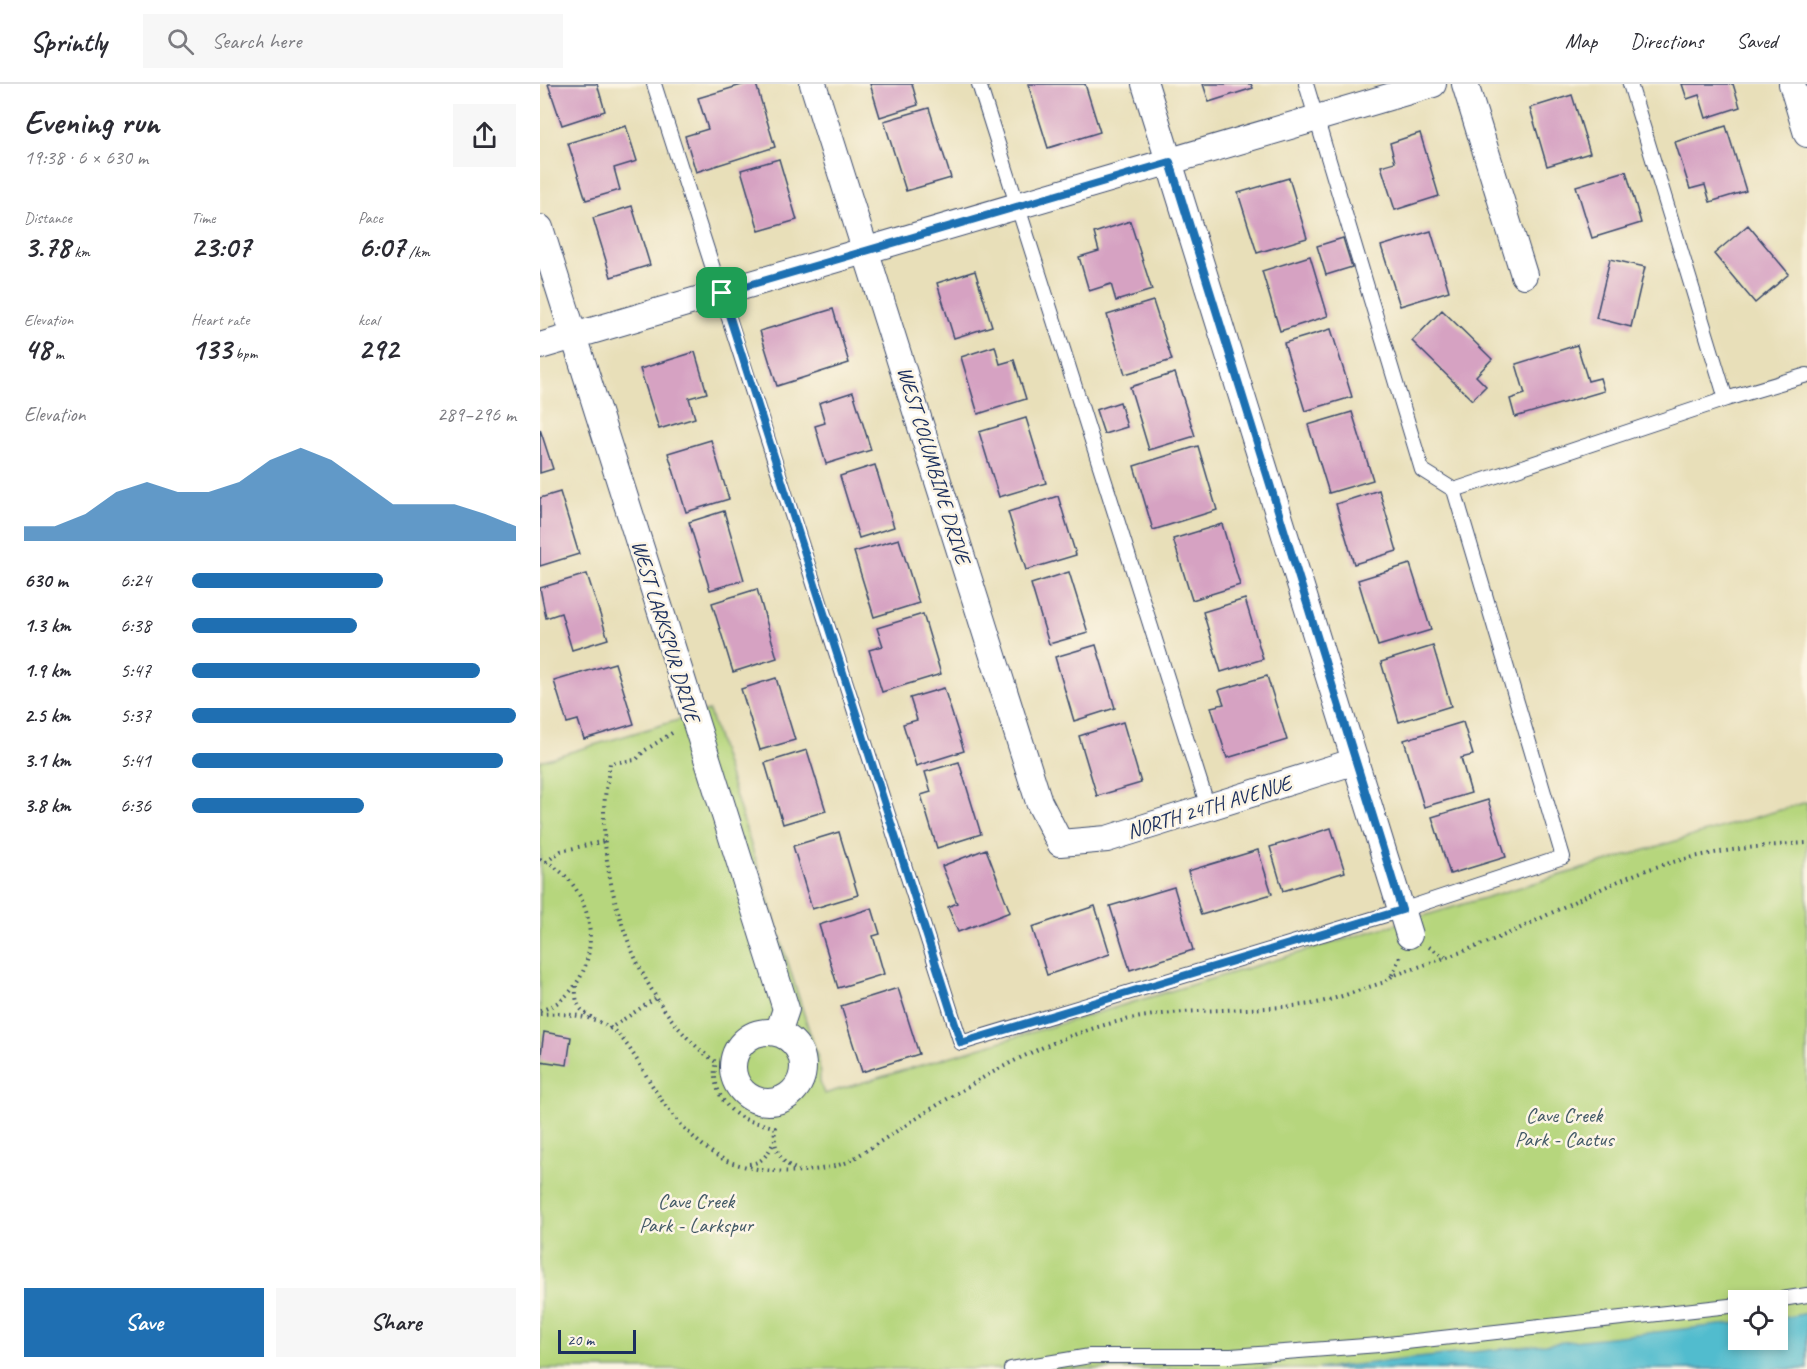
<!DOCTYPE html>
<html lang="en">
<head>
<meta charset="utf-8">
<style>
	:root { --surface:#fff; --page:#f7f7f7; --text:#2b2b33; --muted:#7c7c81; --line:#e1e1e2; --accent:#1f6fb2 }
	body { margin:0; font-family:Caveat,sans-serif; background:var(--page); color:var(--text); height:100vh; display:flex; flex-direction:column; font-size:22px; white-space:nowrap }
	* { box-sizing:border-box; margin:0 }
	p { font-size:20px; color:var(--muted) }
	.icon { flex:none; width:33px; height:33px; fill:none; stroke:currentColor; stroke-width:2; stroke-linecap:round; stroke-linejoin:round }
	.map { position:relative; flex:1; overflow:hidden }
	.details { display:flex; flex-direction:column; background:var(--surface); width:540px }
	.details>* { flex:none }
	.fabs { position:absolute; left:1188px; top:1206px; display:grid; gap:12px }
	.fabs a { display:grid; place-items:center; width:60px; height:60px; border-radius:0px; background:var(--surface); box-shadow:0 3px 9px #0003; font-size:30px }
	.scale { position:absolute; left:18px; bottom:15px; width:78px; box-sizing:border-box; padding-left:6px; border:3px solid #1b2f5e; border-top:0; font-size:16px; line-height:21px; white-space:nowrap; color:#1b2f5e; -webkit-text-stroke:4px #fcf5e5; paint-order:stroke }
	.pin { position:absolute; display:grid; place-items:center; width:51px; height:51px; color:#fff; margin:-26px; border-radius:12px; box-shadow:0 3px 9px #0006 }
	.round { display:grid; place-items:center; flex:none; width:63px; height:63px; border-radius:0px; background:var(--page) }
	.overview { display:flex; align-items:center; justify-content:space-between; height:102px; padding:0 24px }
	h1 { font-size:33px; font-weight:600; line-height:45px }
	.metrics { display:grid; grid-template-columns:repeat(3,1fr); gap:9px; height:102px; padding:6px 24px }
	.metrics div { display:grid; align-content:center }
	.metrics b { font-size:30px; font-weight:600 }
	.metrics small { font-size:16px; font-weight:400 }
	.metrics p { font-size:16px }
	.chart { height:168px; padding:12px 24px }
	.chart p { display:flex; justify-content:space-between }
	.chart svg { width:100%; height:108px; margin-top:6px; fill:var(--accent); opacity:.7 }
	.button { display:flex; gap:12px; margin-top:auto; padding:12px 24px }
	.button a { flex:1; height:69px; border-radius:0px; background:var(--accent); color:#fff; font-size:24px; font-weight:600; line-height:69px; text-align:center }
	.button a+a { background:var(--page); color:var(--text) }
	ul { padding:0 24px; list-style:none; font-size:20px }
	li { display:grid; grid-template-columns:96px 72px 1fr; align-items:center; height:45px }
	li i { height:15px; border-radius:8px; background:var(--accent) }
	header { display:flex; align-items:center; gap:36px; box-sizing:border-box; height:84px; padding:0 30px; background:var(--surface); border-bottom:2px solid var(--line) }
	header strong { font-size:28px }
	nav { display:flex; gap:33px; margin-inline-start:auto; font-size:21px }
	.search { width:420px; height:54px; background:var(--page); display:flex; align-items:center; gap:15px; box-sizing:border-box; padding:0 21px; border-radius:0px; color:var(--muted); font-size:22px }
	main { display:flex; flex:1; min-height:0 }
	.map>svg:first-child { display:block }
</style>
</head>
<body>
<header>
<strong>Sprintly</strong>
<div class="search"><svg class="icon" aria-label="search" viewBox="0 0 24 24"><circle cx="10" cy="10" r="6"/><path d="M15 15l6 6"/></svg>Search here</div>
<nav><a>Map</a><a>Directions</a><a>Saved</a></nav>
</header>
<main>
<section class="details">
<div class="overview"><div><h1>Evening run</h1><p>19:38 · 6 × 630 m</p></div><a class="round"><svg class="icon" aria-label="share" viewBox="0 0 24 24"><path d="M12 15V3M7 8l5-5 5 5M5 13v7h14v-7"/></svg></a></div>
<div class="metrics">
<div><p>Distance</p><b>3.78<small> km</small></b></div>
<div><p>Time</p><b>23:07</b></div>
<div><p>Pace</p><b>6:07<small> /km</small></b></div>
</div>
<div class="metrics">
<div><p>Elevation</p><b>48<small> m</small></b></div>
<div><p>Heart rate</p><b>133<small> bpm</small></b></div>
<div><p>kcal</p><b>292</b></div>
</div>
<div class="chart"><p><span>Elevation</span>289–296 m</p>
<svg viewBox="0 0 160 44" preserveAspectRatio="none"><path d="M0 44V38L10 38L20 33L30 24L40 20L50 24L60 24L70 20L80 11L90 6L100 11L110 20L120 29L130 29L140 29L150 33L160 38V44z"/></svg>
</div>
<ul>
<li><b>630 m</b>6:24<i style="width:59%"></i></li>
<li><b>1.3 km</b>6:38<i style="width:51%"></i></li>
<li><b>1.9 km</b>5:47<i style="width:89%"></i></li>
<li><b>2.5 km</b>5:37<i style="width:100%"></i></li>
<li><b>3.1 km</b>5:41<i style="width:96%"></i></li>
<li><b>3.8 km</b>6:36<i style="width:53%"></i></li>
</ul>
<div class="button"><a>Save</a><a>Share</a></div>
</section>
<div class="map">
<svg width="1267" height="1285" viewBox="0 0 1267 1285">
	<rect width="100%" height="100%" fill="#fcf5e5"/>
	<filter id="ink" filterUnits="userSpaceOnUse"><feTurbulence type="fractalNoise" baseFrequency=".0167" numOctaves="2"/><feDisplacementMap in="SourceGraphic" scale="12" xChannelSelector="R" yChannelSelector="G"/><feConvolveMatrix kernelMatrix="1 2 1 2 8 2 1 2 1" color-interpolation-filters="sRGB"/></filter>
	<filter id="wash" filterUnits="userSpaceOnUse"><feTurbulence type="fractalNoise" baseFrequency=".008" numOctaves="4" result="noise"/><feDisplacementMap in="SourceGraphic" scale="24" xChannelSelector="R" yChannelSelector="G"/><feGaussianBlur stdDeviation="1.35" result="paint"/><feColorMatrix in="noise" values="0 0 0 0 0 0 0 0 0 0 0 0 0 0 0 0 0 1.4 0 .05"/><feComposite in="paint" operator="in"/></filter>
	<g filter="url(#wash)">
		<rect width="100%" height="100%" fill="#e8dfb9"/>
		<!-- green -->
		<path fill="#b6d67d" stroke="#68826e" stroke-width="1.5" fill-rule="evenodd" d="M169,627L279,978L280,998L284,1010L1267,718V1285H0V677ZM1198,1216H1238V1256H1198Z"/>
		<!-- water -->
		<path fill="#51bcce" stroke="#367696" stroke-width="1.5" d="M1267,1229V1285H778L1198,1239V1256H1238V1235Z"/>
		<g id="blocks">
			<!-- building -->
			<path fill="#d6a2c2" d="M8,0H57L65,27L22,41Z
				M205,0H216L235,63L156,88L145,52L168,45L158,14Z
				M330,0H372L378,21L340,33Z
				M488,0H545L560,48L508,64Z
				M663,0H711L713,4L669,18Z
				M1142,0H1193L1200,23L1166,34L1159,11L1147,15Z
				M1032,11L1050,69L1007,82L990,24Z
				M389,24L411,94L366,107L344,37Z
				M86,42L97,77L74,84L80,106L46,116L28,59Z
				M1186,42L1206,107L1170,118L1165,101L1150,105L1135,58Z
				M880,49L899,112L855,126L841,82L855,78L850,59Z
				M239,75L257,136L219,147L201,86Z
				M1086,87L1101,139L1052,154L1036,102Z
				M749,94L767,154L717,169L698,109Z
				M92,122L110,181L71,193L53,134Z
				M590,137L612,206L576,217L571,200L549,207L539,173L559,167L554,149Z
				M1208,141L1249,190L1215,219L1174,170Z
				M891,147L909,207L860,222L841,162Z
				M803,154L812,183L786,191L777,162Z
				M770,172L788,232L740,247L722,187Z
				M1070,175L1105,183L1091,243L1056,234Z
				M435,187L452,242L414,254L397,199Z
				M613,217L632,276L585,290L567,231Z
				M293,225L309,279L237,302L220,247Z
				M902,226L952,275L936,292L946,302L932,316L872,257Z
				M791,245L812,313L765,327L744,259Z
				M1037,261L1048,297L1060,294L1064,307L975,333L970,315L985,310L976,280Z
				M455,262L460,280L474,276L486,315L438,330L421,273Z
				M155,268L167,309L149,314L155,334L119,345L100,285Z
				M635,289L655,352L609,366L590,303Z
				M313,308L331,366L286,380L275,342L285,339L279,319Z
				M580,318L587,343L564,350L556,326Z
				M812,328L833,396L789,409L768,341Z
				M486,334L506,399L459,413L439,348Z
				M0,345L13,385L0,389Z
				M171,356L189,415L146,428L128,369Z
				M658,362L677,426L613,446L594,382Z
				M335,381L354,443L319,454L300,392Z
				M839,406L857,467L814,480L796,420Z
				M20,408L39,470L0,482V414Z
				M518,412L536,471L486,486L468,428Z
				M184,427L204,496L170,506L149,438Z
				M682,440L700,501L652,516L633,455Z
				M359,455L379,519L334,533L314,468Z
				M870,480L891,546L838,562L818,496Z
				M529,488L548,549L509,560L491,500Z
				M47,490L68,555L32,566L21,529L6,534L0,504Z
				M217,505L237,574L193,588L172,519Z
				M705,515L723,575L681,588L663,528Z
				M383,530L401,590L342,608L329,566L343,562L337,544Z
				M556,561L575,624L534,637L515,573Z
				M893,562L911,622L859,638L841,578Z
				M75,579L94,640L44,655L38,636L27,639L14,597Z
				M727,592L747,656L687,674L671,623L684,620L679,606Z
				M236,594L255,656L220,666L201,605Z
				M404,604L424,667L376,682L363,640L377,636L370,614Z
				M583,638L601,699L557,712L539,652Z
				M923,638L933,671L921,674L931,709L884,723L864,656Z
				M267,666L286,727L243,740L225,679Z
				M419,678L441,750L397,764L381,711L391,708L385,688Z
				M948,716L966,773L910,790L892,733Z
				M791,744L805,788L743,807L730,763Z
				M299,748L318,811L272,825L253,762Z
				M446,765L470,828L418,848L408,823L417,819L402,782Z
				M718,766L732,810L661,831L648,787Z
				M634,803L653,866L590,886L570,822Z
				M555,822L570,870L507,891L492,843Z
				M332,824L340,850L333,852L344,890L298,904L279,841Z
				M358,904L379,970L322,988L301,922Z
				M4,948L31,953L27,981L0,977Z"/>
		</g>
	</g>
	<g filter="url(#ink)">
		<use href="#blocks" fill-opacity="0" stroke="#3a496c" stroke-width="1.5"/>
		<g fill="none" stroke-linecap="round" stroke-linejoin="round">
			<!-- service casing -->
			<g stroke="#3a496c" stroke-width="16">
				<path id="service" d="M114,0L421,959L862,826L1023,773L914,406L1186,315L1267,291
					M439,0L668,723
					M766,0L882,386L914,406
					M1090,0L1186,315
					M1236,1216L1267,1211
					M471,1285L550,1272H691L839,1261L1198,1221"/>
			</g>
			<!-- minor casing -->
			<g stroke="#3a496c" stroke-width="28">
				<path id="minor" d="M273,0L499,718L520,759L567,755L816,677
					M605,0L869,851
					M925,0L984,191
					M1252,0L1267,50
					M0,144L246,925L238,949
					M0,262L893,0
					M193 983a35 35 0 1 1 70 0a35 35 0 1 1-70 0Z"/>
			</g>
			<!-- path -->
			<path stroke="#3a496c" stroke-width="4" stroke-dasharray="1.5 4.5" stroke-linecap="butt" d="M132,649L104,667L96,676L70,679C68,695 64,712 64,729C62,814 104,929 176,978C171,997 181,1021 199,1032C210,1039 223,1039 235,1044C233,1063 239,1080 259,1086
				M0,775C65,802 68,904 0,927
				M6,778L21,767L65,757
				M889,863L905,873
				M852,891L860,873
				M36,902C35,919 38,926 53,934
				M0,930C26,929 58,931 78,950C96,969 111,1004 129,1026C143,1044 166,1068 187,1077C225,1091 271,1091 308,1078C397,1023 485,956 590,935C650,923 711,928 771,920C795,916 821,905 845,898L852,892C892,878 933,865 972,848C1015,828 1056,805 1101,788C1154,769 1211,762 1267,759
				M69,945L116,914
				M209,1080C222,1079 227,1071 233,1060"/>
			<!-- service -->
			<use href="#service" stroke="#fff" stroke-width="14"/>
			<!-- minor -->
			<use href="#minor" stroke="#fff" stroke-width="26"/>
		</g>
	</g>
	<g fill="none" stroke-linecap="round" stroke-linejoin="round" filter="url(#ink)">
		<!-- route casing -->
		<g stroke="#fff" stroke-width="12">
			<path id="route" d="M630,78L862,826L421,959L182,209Z"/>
		</g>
		<!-- route -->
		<use href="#route" stroke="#1f6fb2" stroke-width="8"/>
	</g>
	<g text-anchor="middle" stroke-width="5" stroke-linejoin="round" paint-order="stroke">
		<!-- street labels -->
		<g font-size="21" fill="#1b2f5e" stroke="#fcf5e5">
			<text transform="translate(394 381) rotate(73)" y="7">WEST COLUMBINE DRIVE</text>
			<text transform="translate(126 547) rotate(73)" y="7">WEST LARKSPUR DRIVE</text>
			<text transform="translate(669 723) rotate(-17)" y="7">NORTH 24TH AVENUE</text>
		</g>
		<!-- park labels -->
		<g font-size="21" fill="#425966" stroke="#fcf5e5">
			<text x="1024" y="1038">Cave Creek<tspan x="1024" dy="24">Park - Cactus</tspan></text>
			<text x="156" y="1124">Cave Creek<tspan x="156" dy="24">Park - Larkspur</tspan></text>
		</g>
	</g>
</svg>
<div class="fabs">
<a><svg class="icon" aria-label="locate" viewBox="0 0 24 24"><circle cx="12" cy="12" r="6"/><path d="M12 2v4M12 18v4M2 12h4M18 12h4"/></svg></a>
</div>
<div class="scale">20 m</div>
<div class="pin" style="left:182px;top:209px;background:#1e9e55"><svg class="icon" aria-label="arrive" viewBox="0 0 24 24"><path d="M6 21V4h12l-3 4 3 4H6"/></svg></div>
</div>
</main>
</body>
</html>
